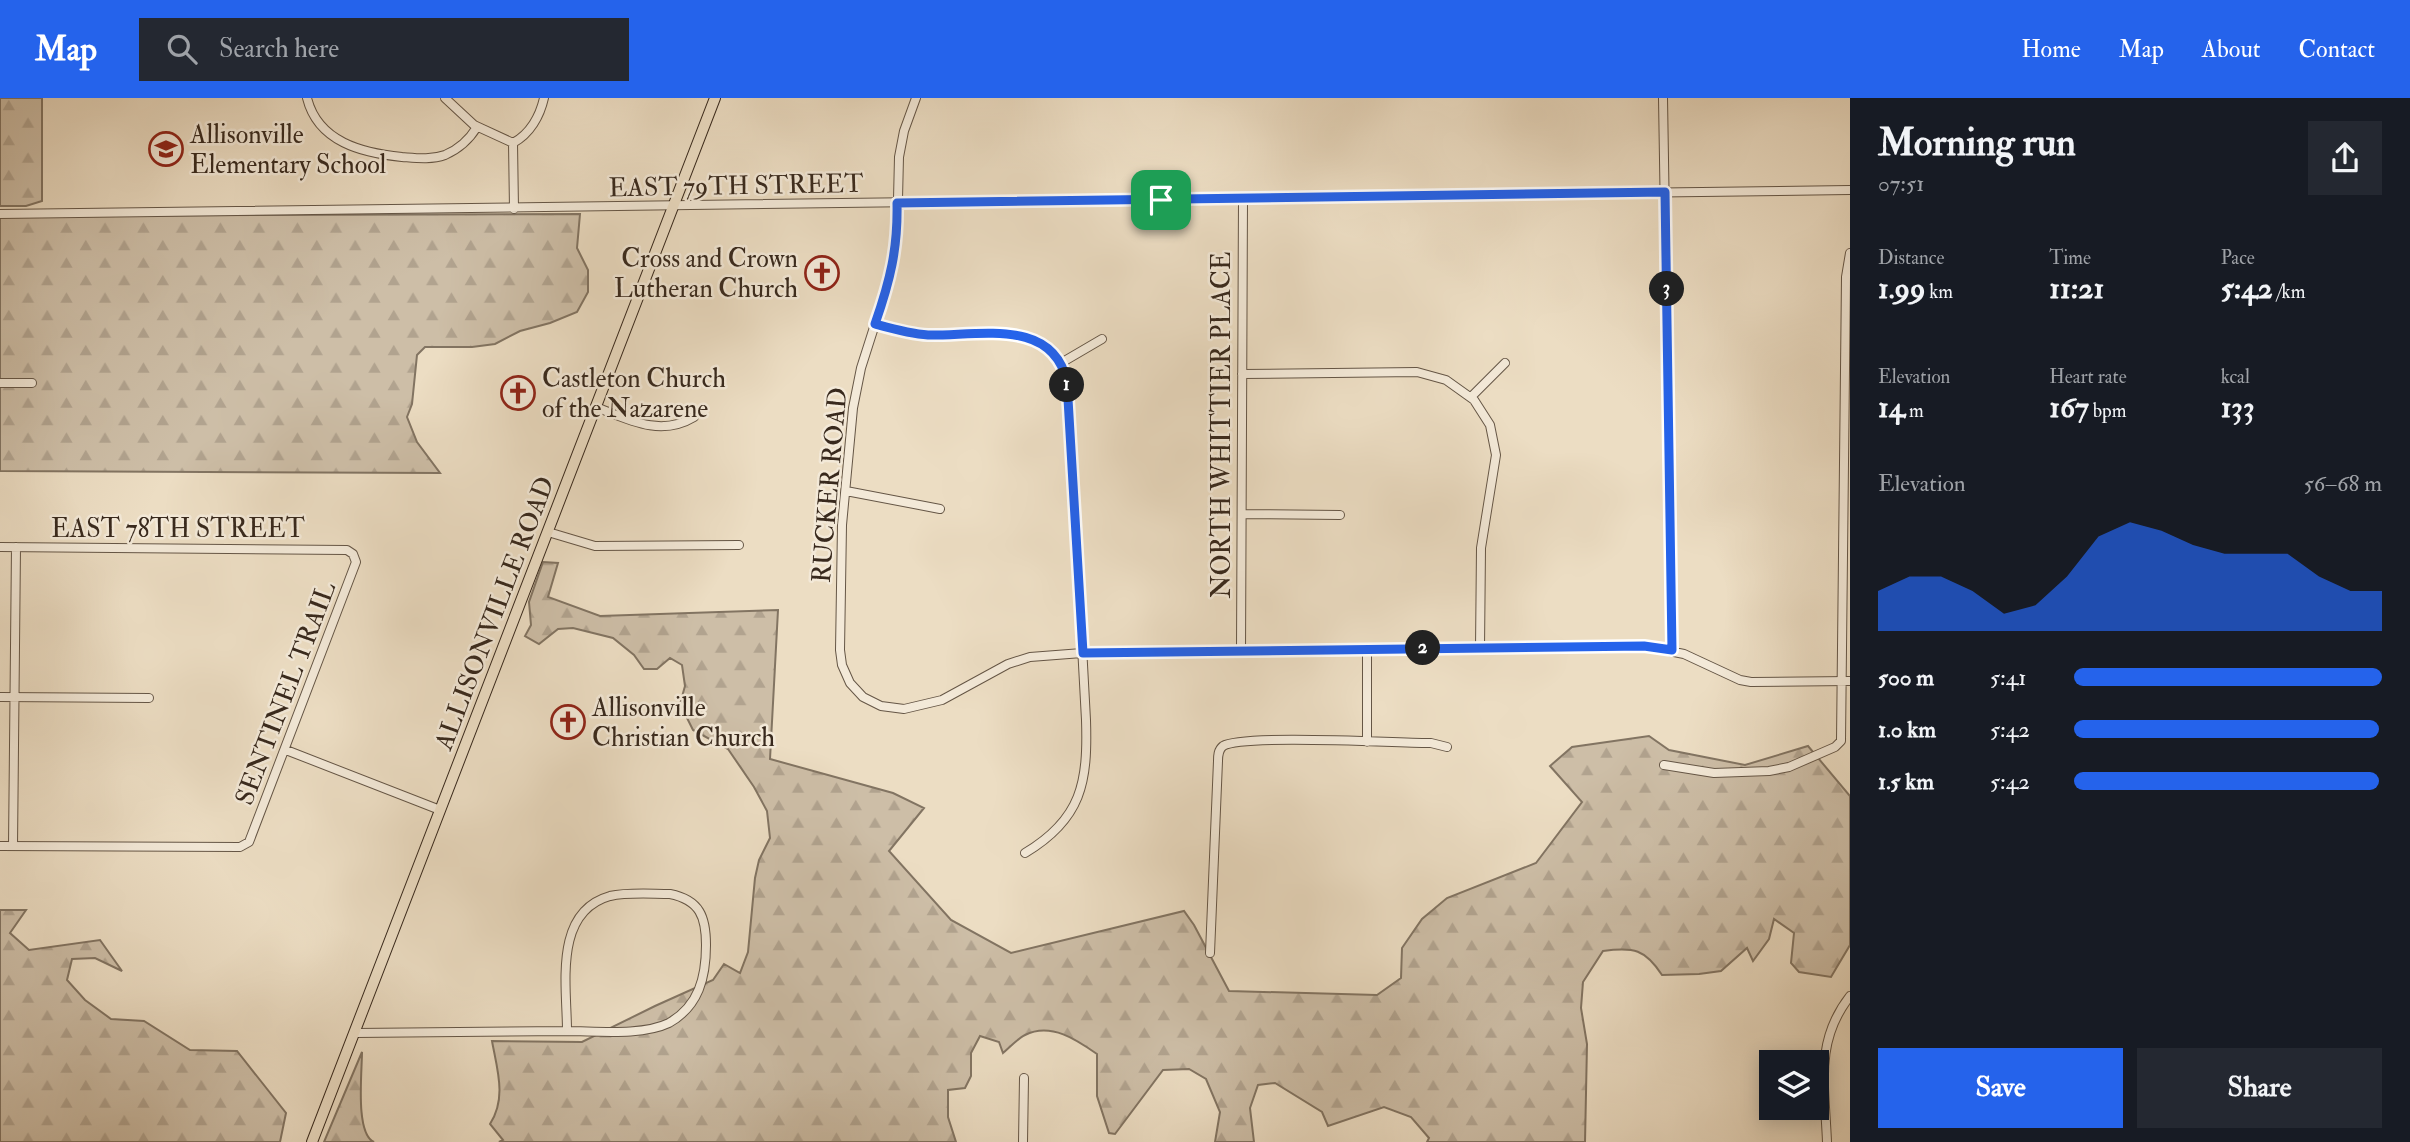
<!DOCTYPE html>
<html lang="en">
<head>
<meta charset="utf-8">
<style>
	:root { --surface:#171b24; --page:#242831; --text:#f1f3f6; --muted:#9ea1a6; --accent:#2563eb }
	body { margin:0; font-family:"IM FELL Double Pica",serif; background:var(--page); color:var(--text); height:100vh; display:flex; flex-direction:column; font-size:26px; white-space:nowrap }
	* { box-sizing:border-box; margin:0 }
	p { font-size:23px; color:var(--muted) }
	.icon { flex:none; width:38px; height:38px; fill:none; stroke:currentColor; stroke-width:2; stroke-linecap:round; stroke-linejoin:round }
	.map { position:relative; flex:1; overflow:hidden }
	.sheet { display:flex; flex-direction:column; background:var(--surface); width:560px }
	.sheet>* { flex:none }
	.buttons { position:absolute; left:1759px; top:952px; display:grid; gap:14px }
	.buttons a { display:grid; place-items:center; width:70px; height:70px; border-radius:0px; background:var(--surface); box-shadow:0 4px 18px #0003; font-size:35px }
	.pin { position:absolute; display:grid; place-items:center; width:60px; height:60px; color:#fff; margin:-30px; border-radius:14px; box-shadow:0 4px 10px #0006 }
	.km { position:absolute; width:35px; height:35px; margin:-18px; border-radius:50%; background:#222; color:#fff; font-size:19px; line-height:35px; text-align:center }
	.round { display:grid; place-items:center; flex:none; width:74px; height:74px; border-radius:0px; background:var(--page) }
	.head { display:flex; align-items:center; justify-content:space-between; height:119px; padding:0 28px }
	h1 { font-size:38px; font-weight:700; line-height:52px }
	.metrics { display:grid; grid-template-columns:repeat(3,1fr); gap:10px; height:119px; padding:7px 28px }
	.metrics div { display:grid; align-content:center }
	.metrics b { font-size:30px; font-weight:700 }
	.metrics small { font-size:19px; font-weight:400 }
	.metrics p { font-size:19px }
	.chart { height:196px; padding:14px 28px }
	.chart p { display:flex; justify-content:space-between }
	.chart svg { width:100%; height:126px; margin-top:7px; fill:var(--accent); opacity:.7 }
	.button { display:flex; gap:14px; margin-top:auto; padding:14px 28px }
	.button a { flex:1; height:80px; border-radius:0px; background:var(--accent); color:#fff; font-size:28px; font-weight:700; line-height:80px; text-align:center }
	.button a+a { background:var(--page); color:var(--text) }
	ul { padding:0 28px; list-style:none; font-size:23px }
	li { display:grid; grid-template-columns:112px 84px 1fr; align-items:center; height:52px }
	li i { height:18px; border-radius:9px; background:var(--accent) }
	header { display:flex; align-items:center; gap:42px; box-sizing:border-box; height:98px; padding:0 35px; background:var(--accent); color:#fff }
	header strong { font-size:33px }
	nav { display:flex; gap:38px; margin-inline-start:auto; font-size:24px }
	.search { width:490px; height:63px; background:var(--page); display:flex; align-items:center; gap:18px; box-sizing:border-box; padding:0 24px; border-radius:0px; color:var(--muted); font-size:26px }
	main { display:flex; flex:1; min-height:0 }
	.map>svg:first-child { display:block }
</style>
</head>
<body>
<header>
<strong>Map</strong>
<div class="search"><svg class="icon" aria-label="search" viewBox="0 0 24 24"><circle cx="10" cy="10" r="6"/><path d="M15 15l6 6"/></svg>Search here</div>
<nav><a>Home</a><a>Map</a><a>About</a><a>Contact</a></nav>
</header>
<main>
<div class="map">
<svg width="1850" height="1044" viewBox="0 0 1850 1044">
	<defs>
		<pattern id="forest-firs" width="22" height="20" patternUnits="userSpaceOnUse" patternTransform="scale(1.75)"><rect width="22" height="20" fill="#cdbea7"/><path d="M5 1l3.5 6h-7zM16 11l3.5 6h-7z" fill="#b1a38f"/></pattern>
	</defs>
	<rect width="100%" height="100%" fill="#ecddc3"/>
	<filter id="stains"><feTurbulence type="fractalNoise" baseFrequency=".00286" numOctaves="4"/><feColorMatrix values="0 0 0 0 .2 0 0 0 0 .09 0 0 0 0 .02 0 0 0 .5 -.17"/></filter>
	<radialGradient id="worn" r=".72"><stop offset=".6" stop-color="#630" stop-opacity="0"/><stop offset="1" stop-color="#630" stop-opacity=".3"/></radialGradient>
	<!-- forest -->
	<path fill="url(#forest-firs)" stroke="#827462" stroke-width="2" d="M0,0H42V103L26,108H0Z
		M580,116L577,150L588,172V194L577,214L550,225L520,233L495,246L472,249H425L417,257L412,306L407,319L417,344L440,375L0,373V118Z
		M543,464L558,465L548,499L600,518L778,512L770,661L893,695L924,710L889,753L951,822L1011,855L1184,813L1194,827L1229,893L1377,897L1401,880L1402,850L1422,821L1447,800L1536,765L1582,704L1550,668L1572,649L1649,638L1669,652L1745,667L1808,648L1850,698V847L1831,879L1799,874L1791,865L1794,835L1774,821L1769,841L1753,863L1747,850L1721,873L1699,876L1662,877C1645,851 1634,849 1603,853L1583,884L1581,910L1587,946L1585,1044H1427L1429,1040L1411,1019L1384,1009L1328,1028L1322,1014L1275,985L1258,987L1250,1010L1254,1044H1215L1220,1014L1206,981L1189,971L1163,972L1115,1036L1109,1035L1097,998V956C1077,942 1051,924 1025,937C1017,941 1010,949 1003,955L999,944L980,938L971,955V978L965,990L948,992V1019L956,1044H499L503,1042L490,1026C507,1000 497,971 492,943L582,944L655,908L713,882L724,866L740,875L748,854L755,780L759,762L770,740L767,713L754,689L728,651L693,632L680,606L685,588L682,567L670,560L657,571H644L634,557L613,540L573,530L558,531L539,546L525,538L531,527L529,504Z
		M0,812H26L10,835L29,852L100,842L122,873L95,860L72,861L67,882L85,902L111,921L144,923L190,952L237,953L286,1015L280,1044H0Z
		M362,954C362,974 355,1036 374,1044H324Z"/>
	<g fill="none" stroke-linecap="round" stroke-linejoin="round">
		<!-- minor casing -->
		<g stroke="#655646" stroke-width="10">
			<path id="minor" d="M307,0C318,44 362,55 402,59C416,60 431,62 445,57C459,51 469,42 477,29
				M445,0L474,27L513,45
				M916,0L904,33L899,59L897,143L892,173L861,270L853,310L842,427L840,552L842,567L850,585L863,599L881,608L904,611L942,602L1008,566L1030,559L1082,555L1644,548L1684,556L1740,582L1751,584L1850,583
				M1663,0L1672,552
				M513,45L514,111
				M513,45C530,36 540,18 544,0
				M0,116L1850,92
				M875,227C893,231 910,236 928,237C978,238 1060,219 1068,289L1086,622C1088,684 1082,721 1025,755
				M1061,265L1102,241
				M1242,276L1417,274L1446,282L1474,302L1490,327L1496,357L1481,450L1480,550
				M0,285H32
				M1471,299L1505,265
				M596,309C629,322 661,339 694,319
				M846,393L940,411
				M1242,416L1340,417
				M548,434L595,448L739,447
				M0,449L347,452L353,456L356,464L249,744L240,749L0,748
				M1367,551V644
				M1241,553L1243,101
				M0,599L149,600
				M286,652L440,712
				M1664,667L1714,675L1769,673L1789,669L1835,649L1841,643L1846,179L1850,155
				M13,748L16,449
				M670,796C700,802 706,819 706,847C706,879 699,908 669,925C642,938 597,933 567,933C567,888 553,814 610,798C628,794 651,796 670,796Z
				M1210,855L1218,663C1218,658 1218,652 1223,648C1243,636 1398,645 1431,645L1447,649
				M355,935L567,933
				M1023,1044L1024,980
				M1827,1044C1825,989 1814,944 1850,898"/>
		</g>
		<!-- major casing -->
		<g stroke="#38291d" stroke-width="12">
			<path id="major" d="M312,1044L715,0"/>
		</g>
		<!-- minor -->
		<use href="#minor" stroke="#f3e9d8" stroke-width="8"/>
		<!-- major -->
		<use href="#major" stroke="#ecddc3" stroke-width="10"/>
	</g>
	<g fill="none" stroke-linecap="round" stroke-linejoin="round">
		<!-- route casing -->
		<g stroke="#fff" stroke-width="14">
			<path id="route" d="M1665,94L1672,552L1644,548L1083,555L1067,284C1053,219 978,238 928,237C910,236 893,231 875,226C890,183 898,151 897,105Z"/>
		</g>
		<!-- route -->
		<use href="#route" stroke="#2563eb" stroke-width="9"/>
	</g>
	<!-- icons -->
	<defs>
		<g id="school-ring" transform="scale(1.75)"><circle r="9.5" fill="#f3e9d8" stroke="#8f2418" stroke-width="1.5"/><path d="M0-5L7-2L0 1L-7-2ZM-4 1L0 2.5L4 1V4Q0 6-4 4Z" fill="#8f2418"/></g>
		<g id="church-ring" transform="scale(1.75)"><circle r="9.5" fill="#f3e9d8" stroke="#8f2418" stroke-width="1.5"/><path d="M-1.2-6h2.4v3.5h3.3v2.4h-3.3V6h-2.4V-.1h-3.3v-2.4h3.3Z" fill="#8f2418"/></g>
	</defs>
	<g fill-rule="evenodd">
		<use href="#school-ring" x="166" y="51"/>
		<use href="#church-ring" x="822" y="175"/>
		<use href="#church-ring" x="518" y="295"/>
		<use href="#church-ring" x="568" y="624"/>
	</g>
	<g text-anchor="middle" stroke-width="5" stroke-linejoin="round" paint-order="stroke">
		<!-- poi labels -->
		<g font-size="26" fill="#38291d" stroke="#f3e9d8" text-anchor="start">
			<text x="190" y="45">Allisonville<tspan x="190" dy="30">Elementary School</tspan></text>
			<text x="798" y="169" text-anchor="end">Cross and Crown<tspan x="798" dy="30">Lutheran Church</tspan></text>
			<text x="542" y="289">Castleton Church<tspan x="542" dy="30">of the Nazarene</tspan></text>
			<text x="592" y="618">Allisonville<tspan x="592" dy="30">Christian Church</tspan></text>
		</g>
		<!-- street labels -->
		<g font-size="26" fill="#38291d" stroke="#f3e9d8">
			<text transform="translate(736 87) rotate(-1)" y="9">EAST 79TH STREET</text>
			<text transform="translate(1221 327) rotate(-90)" y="9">NORTH WHITTIER PLACE</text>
			<text transform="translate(829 387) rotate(-85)" y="9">RUCKER ROAD</text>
			<text x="178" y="439">EAST 78TH STREET</text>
			<text transform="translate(494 515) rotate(-69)" y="9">ALLISONVILLE ROAD</text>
			<text transform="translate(285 595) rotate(-69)" y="9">SENTINEL TRAIL</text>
		</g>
	</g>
	<rect width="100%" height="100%" filter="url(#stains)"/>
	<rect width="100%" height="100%" fill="url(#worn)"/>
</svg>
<div class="buttons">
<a><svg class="icon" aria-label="layers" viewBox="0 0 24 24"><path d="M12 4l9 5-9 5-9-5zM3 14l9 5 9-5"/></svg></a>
</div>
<div class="pin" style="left:1161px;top:102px;background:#1e9e55"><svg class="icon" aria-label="arrive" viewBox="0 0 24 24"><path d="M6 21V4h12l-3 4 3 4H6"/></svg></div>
<b class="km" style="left:1067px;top:287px">1</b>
<b class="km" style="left:1423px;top:550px">2</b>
<b class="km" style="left:1667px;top:191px">3</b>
</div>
<section class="sheet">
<div class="head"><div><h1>Morning run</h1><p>07:51</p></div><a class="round"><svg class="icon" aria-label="share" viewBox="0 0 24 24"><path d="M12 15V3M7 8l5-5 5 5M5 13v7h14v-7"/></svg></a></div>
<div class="metrics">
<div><p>Distance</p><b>1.99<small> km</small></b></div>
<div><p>Time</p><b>11:21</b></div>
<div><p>Pace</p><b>5:42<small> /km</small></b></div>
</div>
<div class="metrics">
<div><p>Elevation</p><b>14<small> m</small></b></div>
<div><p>Heart rate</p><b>167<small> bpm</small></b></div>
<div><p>kcal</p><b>133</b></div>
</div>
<div class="chart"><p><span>Elevation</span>56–68 m</p>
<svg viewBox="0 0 160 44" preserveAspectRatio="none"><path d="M0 44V30L10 25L20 25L30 30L40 38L50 35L60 25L70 11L80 6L90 9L100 14L110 17L120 17L130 17L140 25L150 30L160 30V44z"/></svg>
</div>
<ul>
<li><b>500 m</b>5:41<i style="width:100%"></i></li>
<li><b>1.0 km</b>5:42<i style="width:99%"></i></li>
<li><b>1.5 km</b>5:42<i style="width:99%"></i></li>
</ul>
<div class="button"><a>Save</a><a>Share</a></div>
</section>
</main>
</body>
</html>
